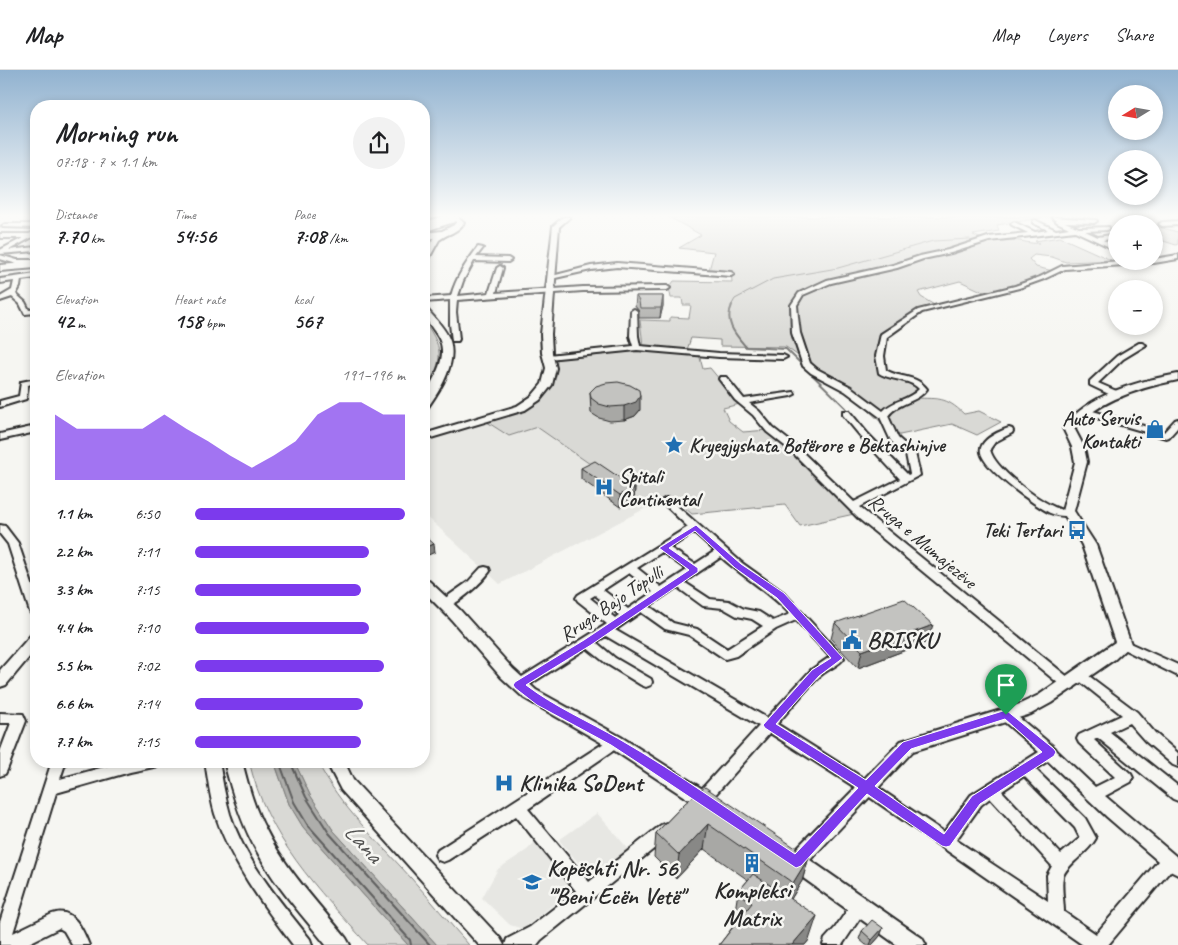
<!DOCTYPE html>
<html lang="en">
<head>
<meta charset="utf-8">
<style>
	:root { --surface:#fff; --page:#f2f2f2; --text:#202124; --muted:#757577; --line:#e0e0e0; --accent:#7c3aed }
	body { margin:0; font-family:Caveat,sans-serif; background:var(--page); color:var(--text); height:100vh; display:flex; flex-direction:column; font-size:19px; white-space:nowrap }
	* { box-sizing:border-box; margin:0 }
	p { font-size:16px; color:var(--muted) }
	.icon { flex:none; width:28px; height:28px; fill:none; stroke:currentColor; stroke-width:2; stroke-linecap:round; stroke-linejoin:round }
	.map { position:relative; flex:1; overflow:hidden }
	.sheet { position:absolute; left:30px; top:30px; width:400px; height:668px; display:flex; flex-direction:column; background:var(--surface); border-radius:20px; box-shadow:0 2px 8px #0003 }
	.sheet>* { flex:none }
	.needle { width:32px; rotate:259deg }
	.tools { position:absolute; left:1108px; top:15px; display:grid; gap:10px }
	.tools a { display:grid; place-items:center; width:55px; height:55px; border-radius:50%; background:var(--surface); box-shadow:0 2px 8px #0003; font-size:25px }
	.pin { position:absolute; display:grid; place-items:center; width:42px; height:42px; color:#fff; margin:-51px -21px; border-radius:50% 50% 50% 0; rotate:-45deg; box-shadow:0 0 5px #0007 }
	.pin .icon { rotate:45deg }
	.round { display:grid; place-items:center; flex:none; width:52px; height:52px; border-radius:26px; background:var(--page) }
	.summary { display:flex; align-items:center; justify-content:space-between; height:85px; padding:0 25px }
	h1 { font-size:28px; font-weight:800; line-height:38px }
	.stats { display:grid; grid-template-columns:repeat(3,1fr); gap:8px; height:85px; padding:5px 25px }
	.stats div { display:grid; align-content:center }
	.stats b { font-size:21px; font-weight:800 }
	.stats small { font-size:14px; font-weight:400 }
	.stats p { font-size:14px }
	.chart { height:140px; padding:10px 25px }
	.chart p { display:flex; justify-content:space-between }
	.chart svg { width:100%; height:90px; margin-top:5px; fill:var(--accent); opacity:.7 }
	ul { padding:0 25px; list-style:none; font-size:16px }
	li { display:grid; grid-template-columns:80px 60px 1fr; align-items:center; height:38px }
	li i { height:12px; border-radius:6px; background:var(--accent) }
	header { display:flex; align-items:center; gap:30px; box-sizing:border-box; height:70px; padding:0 25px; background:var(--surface); border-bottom:1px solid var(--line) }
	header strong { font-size:24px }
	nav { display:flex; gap:28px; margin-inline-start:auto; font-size:18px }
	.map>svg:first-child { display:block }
</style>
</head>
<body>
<header>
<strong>Map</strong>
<nav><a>Map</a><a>Layers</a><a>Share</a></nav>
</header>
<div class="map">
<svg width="1178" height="875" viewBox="0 0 1178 875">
	<rect width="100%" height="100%" fill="#f6f6f2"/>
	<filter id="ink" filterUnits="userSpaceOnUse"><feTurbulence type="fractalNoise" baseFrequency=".02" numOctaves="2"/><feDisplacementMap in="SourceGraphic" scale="10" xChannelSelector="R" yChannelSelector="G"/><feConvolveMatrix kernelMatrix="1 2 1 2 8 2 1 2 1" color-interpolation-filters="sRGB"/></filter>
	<g filter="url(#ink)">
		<!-- built -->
		<path fill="#e7e7e3" d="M487,352L509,366L537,357L601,401L597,403L648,437L500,514L424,444V371Z
			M597,743L631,782L600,807L591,808L559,770Z
			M535,772L544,778L576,816L523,859L510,855L482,828L498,799L527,780Z"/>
		<!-- green -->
		<path fill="#d9d9d5" stroke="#828280" d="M669,147H1048L997,155L999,161L973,165C994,175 999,169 1020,171C1027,172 1032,174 1039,173L1035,171L1060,167L1111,190L1066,192L1052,187L1034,185L1029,189L1036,197L1053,201L1025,214L988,224L960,211L918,222L921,227L936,236L920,241L888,262L881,299L922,315L915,328C939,329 945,326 964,344L979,341L1001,352L977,365L952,354L895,366L856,328L786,277L720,276V270L691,268L687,280L643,276L640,250L670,251V247L689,248L691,235H683L682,228H671L669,218L674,211L732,212L731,202L709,200L714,182L679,178L701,165Z
			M1154,156L1178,162V174L1176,175L1154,168Z
			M424,251C447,283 441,291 424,325V303L429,283L424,267Z
			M636,281L699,284L703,299L710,298L740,334L723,338L729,351L743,362L768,360L795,383L854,444L800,456L785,435L692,444L673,428L648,437L597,403L600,401L537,357L509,366L487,352C523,342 556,333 557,289Z
			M249,691H274L289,734L303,757L408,875H368C317,818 267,768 249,691Z
			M294,691H317C340,737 377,770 411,808C431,830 449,853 469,875H437L333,760L310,725Z"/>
		<!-- water -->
		<path fill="#aeaeab" stroke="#7a7a78" d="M274,691H294L310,725L333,760L437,875H408L303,757L289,734Z"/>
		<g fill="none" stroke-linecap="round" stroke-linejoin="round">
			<!-- shore -->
			<path stroke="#5f5f5e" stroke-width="2" d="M279,691L294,732L307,754L410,870L411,875
				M290,691L306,727L329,763L430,875"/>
			<!-- stream-far1 -->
			<path stroke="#7a7a78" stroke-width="1" d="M731,236L735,229L773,209L838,198L933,171L970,169"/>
			<!-- stream -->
			<path stroke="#7a7a78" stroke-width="2" d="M732,235C724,252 735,264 746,277L786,279L846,338"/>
			<!-- minor casing -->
			<g stroke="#2b2b2b" stroke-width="4">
				<path id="minor" d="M1052,147L1096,150L1097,151L1094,153L1065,152L1079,158L1109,157V159L1107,160L1085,161L1098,167L1116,164V168L1103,170L1116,176V180L1075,161L989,171L951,183L923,189L897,198L831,213L803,225L797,235L798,247L800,263L810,293L817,299L851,317L883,341C893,330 909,330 919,319C909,308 891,311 879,303L876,286L881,264L918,240L1015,216L1040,207L1062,196L1120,191H1154V189L1178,185V189L1154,193L1065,199L1044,209L1019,218L922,242L887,267L884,286L886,300C900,309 916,304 927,319C917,333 898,332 888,346L898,368L915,383L920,405L859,437L1074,612L1075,615L1074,618L1069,620L1064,618L859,449L790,380L767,362L753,345L735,330L719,309L720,307H726L744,329L794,322L795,324L791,326L749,333L759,341L773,358L796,376L854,432L900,409L862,368L843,345V341H849L868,364L908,405L910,404L906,384L891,371L880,347L845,321L811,303L803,296L792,263L791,235L799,223L827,210L893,195L920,186L948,180L988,167L1028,163L1012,155L1011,154L1014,152L1035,162L1048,160L1033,153V151L1035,150L1056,160L1069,158L1057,152Z
					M1178,151V155L1162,156L1159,154L1162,152Z
					M5,154H36V158L3,157L2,156Z
					M36,161V165L9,180L36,177V181L0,184V180L23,168H0V164H29Z
					M1159,169L1162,171L1161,172L1154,174V170Z
					M478,177L483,178L476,187L508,188L511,190L508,192L474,191L463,211L458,226L489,223L497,198L500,196L503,198L496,223L583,217L667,216L670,218L667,220L583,221L457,230L456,242L459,269L458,271H452L450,254V230L424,232V228L451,226C456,207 467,192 478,177Z
					M0,185L17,190H36V194H17L0,189Z
					M617,193L731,202L734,204L731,206L617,197L591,200L551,209L548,207L591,196Z
					M36,204V208L21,210L20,217L16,224L25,232L29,240L36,239V243L25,244L20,234L12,227L0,231V227L12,220L14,211L0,213V209Z
					M634,239L637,241L638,266L640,276L719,283L783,285L787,287L783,289L719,287L637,280L548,289L544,287L548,285L633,276L630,266L631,241Z
					M1139,273H1142L1146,275L1123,289L1098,313L1121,323V327H1115L1090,315V311L1117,286Z
					M36,309V313L28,315L26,329L0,337V331L19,326L21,312Z
					M1086,339L1164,362L1175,350L1178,349V357L1169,367L1166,368L1083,344L1082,342Z
					M36,356V362L0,370V364Z
					M1009,358L1012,359L1013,361L1012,363L995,372L990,379C993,398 1039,431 1057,438C1062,441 1067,440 1073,441L1074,443L1073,445C1065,447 1057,446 1050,443C1036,436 976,395 981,378C984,368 1000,361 1009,358Z
					M666,428L669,429L742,493L784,523L844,588C840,595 826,600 819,607C804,621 791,638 777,654L871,713L944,762L971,725L1039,682L1001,649L999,645L1001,641L1006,640L1011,641L1055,678L1057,681L1095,717L1115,707L1079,673L1077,669L1079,665L1122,645L1077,609L1075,606L1077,603L1081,601L1085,603L1137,642L1155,663L1178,683V697L1173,695L1145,671L1129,653L1110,662L1178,716V731L1173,729L1098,668L1094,670L1131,704L1133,708L1131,712L1105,726L1178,788V805L1170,801L1108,875H1083L861,721L770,663L706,735L701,736L696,735L694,730L696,725L759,656L606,566L596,572L615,588L651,609L652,612L651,615L646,617L641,615L607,594L587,578L524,618L519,620L514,618L513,615L514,612L607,554L578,531L576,528L578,525L688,457L663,433L661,431ZM694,462L715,481L695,494L670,478ZM662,482L687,500L661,517L637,498ZM721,487C743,507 769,521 790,544L773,551L759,542L744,539L729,531L710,529L684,512ZM629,503L653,522L628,539L603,520ZM677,517L703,536L723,538L737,546L752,549L763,556L727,579L697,559L673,553L649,536ZM595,525L619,545L615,548L590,528ZM641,542L665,559L689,565L725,589L736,586L776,559L796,550L830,587L811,600L767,648L615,560ZM1048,691L1107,747L1158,791L1096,864L1064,842C1064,832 1061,816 1063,807C1065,796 1089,782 1096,768L1085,748L1035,699ZM1024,706L1075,758L1080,768L1061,784L1002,721ZM990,728L1052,796L1047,805L1048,831L956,770L981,735Z
					M0,455L5,456L18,473L36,526V546L32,545L30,542L8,474L0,464Z
					M485,497L489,498L490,501C483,511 454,540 441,537L439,534L441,531L468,512L481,498Z
					M1123,570L1178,595V606L1119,577L1117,574L1119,571Z
					M0,643L23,644L26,651L7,700L5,704L0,706V682L11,653H0Z
					M615,666L620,668L622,672L620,676L528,739L589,812L661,755L666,753L671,755L674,760L671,765L541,870L537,875H505L507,869L530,857L576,821L516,746L448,790L443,792L438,790L435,785L438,780Z
					M52,691H66L60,709L126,691H165L163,695L130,702L56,723L13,863L52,844C73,836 83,860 89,875H72L64,861L59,858L25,875H0V852Z
					M205,691H219C222,709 225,727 230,744C245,791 280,831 310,869L312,875H293C263,835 231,793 215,744C210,727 208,709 205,691Z
					M860,828L866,830L868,836L842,875H823L825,869L835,858L854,830Z"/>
			</g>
			<!-- major casing -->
			<g stroke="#2b2b2b" stroke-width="4">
				<path id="major" d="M563,147H570L559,157L551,264L552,283L556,298L552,315L540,330L525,340L424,370V364L517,336L532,326L542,314L546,298L542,283L541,264L553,156Z
					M443,161L450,163L439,170L427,192H424C424,178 432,169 443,161Z
					M424,238L427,239C435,249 446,259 450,271C457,294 440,320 428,337L424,338C423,319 443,302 442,280C442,263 423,254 424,238Z
					M1178,304V310C1142,317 1099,330 1074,358L1084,377L1087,392L1074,441L1096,475L1131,574L1115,589L1051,633L1031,644L913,681L810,790L922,868L926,875H897L785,795L782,789L785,783L794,781L901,671L1020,634L1039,625L1115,572L1082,475L1062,441L1075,392L1072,377L1063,358C1088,324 1138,311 1178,304Z
					M424,509L429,511L460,540L513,599L536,620L621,667L715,727L718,733L715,739L709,741L703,739L609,677L524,628L501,607L450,548L424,522Z
					M36,564V579L6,615L0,617V600L31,565Z
					M224,691H242C248,715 254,738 266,760C286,800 318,833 346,868L350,875H326C303,846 277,818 259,785C242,756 232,724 224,691Z
					M326,691H344L353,710L500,868L504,875H479L341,720Z"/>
			</g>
			<!-- highway casing -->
			<g stroke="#2b2b2b" stroke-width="4">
				<path id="highway" d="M448,147H457L464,153C454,166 439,168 424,169V163L442,161L454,155L455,153Z
					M36,192V198L0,201V195Z"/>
			</g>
			<!-- minor -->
			<use href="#minor" fill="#f6f6f2" fill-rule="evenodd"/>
			<!-- major -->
			<use href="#major" fill="#f6f6f2" fill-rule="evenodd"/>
			<!-- highway -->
			<use href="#highway" fill="#f6f6f2" fill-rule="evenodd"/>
			<!-- highway-bridge casing -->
			<g stroke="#2b2b2b" stroke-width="12" stroke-linecap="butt">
				<path id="highway-bridge" d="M424,157L455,147"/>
			</g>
			<!-- highway-bridge -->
			<use href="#highway-bridge" stroke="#f6f6f2" stroke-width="9"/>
		</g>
		<!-- wall -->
		<path fill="#a8a8a5" stroke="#2b2b2b" d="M636,226H663V236L660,248H639V241L635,236Z
			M590,322L640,340L635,346L624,350L610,351L599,348L591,343Z
			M581,398L635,418L634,429L620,437L581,409Z
			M835,553L927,572L858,598L831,569Z
			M685,733L809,787L802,811L791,829L809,870L805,875H719L738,850L734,847L738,822L748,810L704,779L676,809L654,787L656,763Z
			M883,858L880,866L872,875H866L859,869L862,861Z"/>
		<!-- shaded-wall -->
		<path fill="#888886" stroke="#2b2b2b" d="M663,226V236L660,248L661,238Z
			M640,326V340L635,346L624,350V336Z
			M635,418L634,429L620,437V425Z
			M434,474L435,482L424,487V478Z
			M933,555L927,572L858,598L862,581Z
			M708,754L704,779L676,809L679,785Z
			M809,787L802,811L786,837L793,813Z
			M817,846L809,870L805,875H792Z
			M883,858L880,866L872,875H870L872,870Z"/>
		<!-- building -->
		<path fill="#c3c3c0" stroke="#2b2b2b" d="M636,226H663L661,238H640L639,231Z
			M618,312L630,315L639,320L640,326L636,332L624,336L610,337L599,334L591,328L590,322L596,316L606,313Z
			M595,391L635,418L620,425L581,398Z
			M424,465L434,474L424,478Z
			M904,529L933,555L862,581L835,553Z
			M705,717L809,787L793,813L708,754L679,785L656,763L685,733Z
			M753,804L817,846L792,875H719L752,833L738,822Z
			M872,850L883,858L872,870L862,861Z"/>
	</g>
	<!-- sky -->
	<linearGradient id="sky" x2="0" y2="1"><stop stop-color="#91b2d0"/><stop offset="0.54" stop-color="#fbfbf9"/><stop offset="1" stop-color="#fbfbf9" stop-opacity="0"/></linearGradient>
	<rect width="1178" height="270" fill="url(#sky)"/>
	<!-- route -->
	<path fill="#7c3aed" stroke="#fff" fill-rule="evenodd" d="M696,455L741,494L784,523L843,588L819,606L776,654L866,710L903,672L1006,640L1054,679L1056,682L1054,686L980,734L950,776L946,777L942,776L867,724L801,796L796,798L646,698L611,675L537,635L515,618L513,615L515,612L584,570L689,500L659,478ZM695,461L735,498L777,528L831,588L812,600L763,655L765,658L858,718L795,784C737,746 680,704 619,669C588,651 555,637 526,615L591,575L698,502V498L669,478ZM1005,649L1042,682L972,726L944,764L875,716L911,679Z"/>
	<!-- icons -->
	<defs>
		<g id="shop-bare" transform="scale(1.5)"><path d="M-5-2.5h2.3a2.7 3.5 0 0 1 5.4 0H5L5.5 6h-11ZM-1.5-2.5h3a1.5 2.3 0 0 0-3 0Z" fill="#1f6fb2" stroke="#f6f6f2" stroke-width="2.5" paint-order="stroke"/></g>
		<g id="sight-bare" transform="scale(1.5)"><path d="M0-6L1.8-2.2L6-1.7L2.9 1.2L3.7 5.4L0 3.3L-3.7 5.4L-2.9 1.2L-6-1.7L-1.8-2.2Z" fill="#1f6fb2" stroke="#f6f6f2" stroke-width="2.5" paint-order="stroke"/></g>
		<g id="hospital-bare" transform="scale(1.5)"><path d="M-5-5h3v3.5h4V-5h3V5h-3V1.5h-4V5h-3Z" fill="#1f6fb2" stroke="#f6f6f2" stroke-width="2.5" paint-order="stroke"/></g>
		<g id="bus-bare" transform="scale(1.5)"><path d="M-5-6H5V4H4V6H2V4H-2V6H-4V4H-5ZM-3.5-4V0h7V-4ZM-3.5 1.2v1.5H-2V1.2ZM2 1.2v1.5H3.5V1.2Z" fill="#1f6fb2" stroke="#f6f6f2" stroke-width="2.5" paint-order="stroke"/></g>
		<g id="civic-bare" transform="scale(1.5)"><path d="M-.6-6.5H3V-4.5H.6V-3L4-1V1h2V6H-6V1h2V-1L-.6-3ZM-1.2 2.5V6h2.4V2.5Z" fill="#1f6fb2" stroke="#f6f6f2" stroke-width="2.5" paint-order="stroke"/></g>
		<g id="building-bare" transform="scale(1.5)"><path d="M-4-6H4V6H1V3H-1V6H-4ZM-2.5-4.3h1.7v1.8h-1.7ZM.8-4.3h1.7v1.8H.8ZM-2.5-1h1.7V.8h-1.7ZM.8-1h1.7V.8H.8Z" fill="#1f6fb2" stroke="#f6f6f2" stroke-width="2.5" paint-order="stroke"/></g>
		<g id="school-bare" transform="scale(1.5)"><path d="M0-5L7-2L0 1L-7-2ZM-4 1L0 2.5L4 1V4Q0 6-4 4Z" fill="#1f6fb2" stroke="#f6f6f2" stroke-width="2.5" paint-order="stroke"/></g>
	</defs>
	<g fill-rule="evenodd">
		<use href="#shop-bare" x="1155" y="359"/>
		<use href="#sight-bare" x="674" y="375"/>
		<use href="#hospital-bare" x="604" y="417"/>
		<use href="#bus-bare" x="1077" y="460"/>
		<use href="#civic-bare" x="852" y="570"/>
		<use href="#hospital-bare" x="504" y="713"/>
		<use href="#building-bare" x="752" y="793"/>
		<use href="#school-bare" x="532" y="812"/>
	</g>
	<g text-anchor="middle" stroke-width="5" stroke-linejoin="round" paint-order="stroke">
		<!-- poi labels -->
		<g font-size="20" font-weight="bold" fill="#2b2b2b" stroke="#f6f6f2" text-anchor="end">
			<text x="1140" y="355">Auto Servis<tspan x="1140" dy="23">Kontakti</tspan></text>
			<text x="689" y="382" text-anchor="start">Kryegjyshata Botërore e Bektashinjve</text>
			<text x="619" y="413" text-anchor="start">Spitali<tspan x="619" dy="23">Continental</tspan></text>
			<text x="1062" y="467">Teki Tertari</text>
		</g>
		<!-- street labels -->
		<g font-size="20" fill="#2b2b2b" stroke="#f6f6f2">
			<text transform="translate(923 471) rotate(40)" y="7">Rruga e Mumajezëve</text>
			<text transform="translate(611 533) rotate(-34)" y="7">Rruga Bajo Topulli</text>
		</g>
		<!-- near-poi labels -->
		<g font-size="24" font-weight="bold" fill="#2b2b2b" stroke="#f6f6f2" text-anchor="start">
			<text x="867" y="578">BRISKU</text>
			<text x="519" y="721">Klinika SoDent</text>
			<text x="547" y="806">Kopështi Nr. 56<tspan x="547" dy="28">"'Beni Ecën Vetë"</tspan></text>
			<text x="752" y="828" text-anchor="middle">Kompleksi<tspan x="752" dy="28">Matrix</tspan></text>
		</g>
		<!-- near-water labels -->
		<g font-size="25" font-style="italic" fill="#525251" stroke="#f6f6f2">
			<text transform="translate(364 772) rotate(48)" y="9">Lana</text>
		</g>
	</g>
</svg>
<div class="tools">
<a><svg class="needle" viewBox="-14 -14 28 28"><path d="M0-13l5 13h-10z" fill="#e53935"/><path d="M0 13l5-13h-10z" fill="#757577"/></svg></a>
<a><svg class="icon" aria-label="layers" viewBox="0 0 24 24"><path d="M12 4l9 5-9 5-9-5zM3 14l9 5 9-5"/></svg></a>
<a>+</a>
<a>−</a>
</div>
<div class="pin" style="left:1006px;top:645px;background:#1e9e55"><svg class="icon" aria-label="arrive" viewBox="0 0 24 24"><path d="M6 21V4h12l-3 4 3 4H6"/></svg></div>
<section class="sheet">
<div class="summary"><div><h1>Morning run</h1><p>07:18 · 7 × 1.1 km</p></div><a class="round"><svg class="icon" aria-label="share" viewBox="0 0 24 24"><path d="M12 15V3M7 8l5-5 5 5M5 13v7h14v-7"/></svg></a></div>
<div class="stats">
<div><p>Distance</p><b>7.70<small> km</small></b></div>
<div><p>Time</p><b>54:56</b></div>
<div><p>Pace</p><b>7:08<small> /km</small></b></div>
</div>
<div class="stats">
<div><p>Elevation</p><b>42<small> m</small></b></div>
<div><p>Heart rate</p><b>158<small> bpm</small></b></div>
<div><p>kcal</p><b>567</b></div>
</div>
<div class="chart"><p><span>Elevation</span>191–196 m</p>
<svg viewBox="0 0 160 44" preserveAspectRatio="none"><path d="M0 44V12L10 19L20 19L30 19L40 19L50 12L60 19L70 25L80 32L90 38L100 32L110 25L120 12L130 6L140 6L150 12L160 12V44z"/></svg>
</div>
<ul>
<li><b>1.1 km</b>6:50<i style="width:100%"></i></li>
<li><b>2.2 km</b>7:11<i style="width:83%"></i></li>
<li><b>3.3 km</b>7:15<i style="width:79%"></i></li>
<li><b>4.4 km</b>7:10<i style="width:83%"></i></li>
<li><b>5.5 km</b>7:02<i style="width:90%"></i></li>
<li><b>6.6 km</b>7:14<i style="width:80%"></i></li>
<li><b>7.7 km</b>7:15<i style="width:79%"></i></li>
</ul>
</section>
</div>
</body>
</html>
